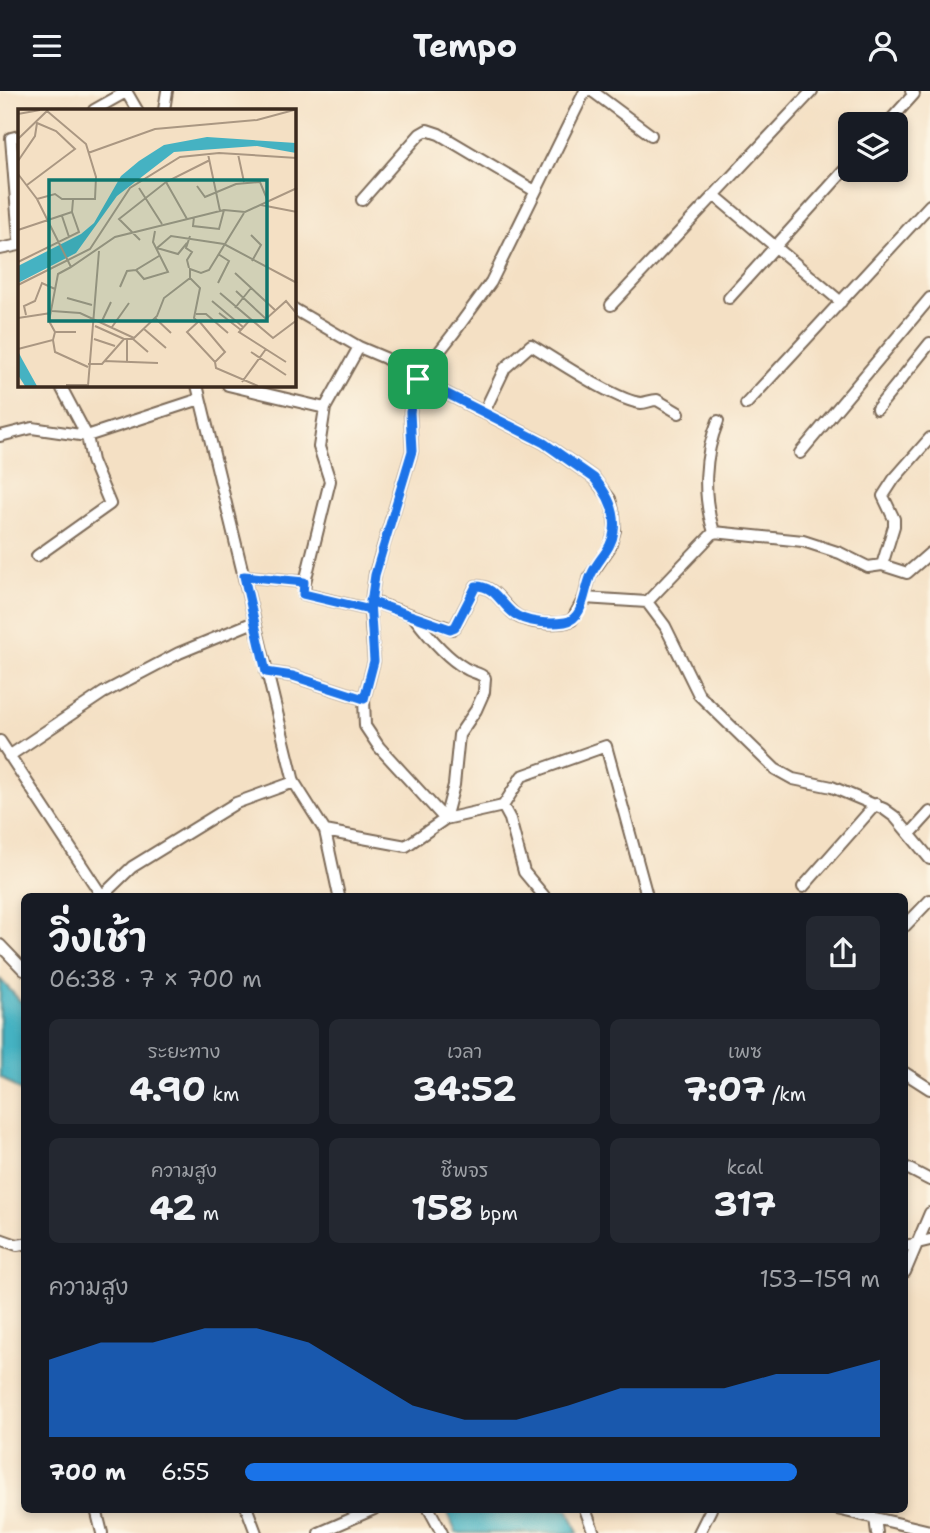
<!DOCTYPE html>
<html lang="th">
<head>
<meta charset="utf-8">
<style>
	:root { --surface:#171b24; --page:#242831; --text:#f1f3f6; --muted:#9ea1a6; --accent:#1a73e8 }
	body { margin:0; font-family:"Shantell Sans","Playpen Sans Thai",sans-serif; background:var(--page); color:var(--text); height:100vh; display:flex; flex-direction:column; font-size:26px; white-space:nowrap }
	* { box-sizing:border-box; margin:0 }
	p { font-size:23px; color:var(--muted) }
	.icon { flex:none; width:38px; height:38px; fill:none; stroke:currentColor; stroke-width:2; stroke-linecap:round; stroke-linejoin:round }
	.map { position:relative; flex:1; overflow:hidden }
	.sheet { position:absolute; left:21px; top:802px; width:887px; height:620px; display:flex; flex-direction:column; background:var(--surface); border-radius:10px; box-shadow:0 4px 10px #0003 }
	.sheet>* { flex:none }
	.tools { position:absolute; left:838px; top:21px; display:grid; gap:14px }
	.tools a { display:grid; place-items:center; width:70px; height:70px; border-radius:10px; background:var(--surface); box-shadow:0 4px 10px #0003; font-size:35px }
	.pin { position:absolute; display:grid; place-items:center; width:60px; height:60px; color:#fff; margin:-30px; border-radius:14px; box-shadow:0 4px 10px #0006 }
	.round { display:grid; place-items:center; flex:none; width:74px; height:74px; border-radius:10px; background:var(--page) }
	.head { display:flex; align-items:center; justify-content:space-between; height:119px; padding:0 28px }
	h1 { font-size:38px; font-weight:700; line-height:52px }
	.stats { display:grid; grid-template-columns:repeat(3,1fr); gap:10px; height:119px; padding:7px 28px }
	.stats div { display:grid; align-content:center; border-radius:10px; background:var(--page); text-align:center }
	.stats b { font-size:35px; font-weight:700 }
	.stats small { font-size:19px; font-weight:400 }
	.stats p { font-size:19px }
	.chart { height:196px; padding:14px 28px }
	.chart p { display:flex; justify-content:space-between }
	.chart svg { width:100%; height:126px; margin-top:7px; fill:var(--accent); opacity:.7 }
	ul { padding:0 28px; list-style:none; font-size:23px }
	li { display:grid; grid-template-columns:112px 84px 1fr; align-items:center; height:52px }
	li i { height:18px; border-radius:9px; background:var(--accent) }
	header { display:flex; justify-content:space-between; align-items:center; height:91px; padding:0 28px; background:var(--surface); font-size:32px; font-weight:700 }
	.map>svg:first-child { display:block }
</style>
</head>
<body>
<header><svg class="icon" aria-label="menu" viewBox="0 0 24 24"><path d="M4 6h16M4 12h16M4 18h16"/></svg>Tempo<svg class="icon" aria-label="person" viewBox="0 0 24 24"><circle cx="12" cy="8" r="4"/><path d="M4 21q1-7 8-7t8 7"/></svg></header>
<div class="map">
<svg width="930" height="1442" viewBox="0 0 930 1442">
	<rect width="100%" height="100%" fill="#fcf5e5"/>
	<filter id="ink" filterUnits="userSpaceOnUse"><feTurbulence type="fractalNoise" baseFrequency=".0143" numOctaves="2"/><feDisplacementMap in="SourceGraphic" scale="14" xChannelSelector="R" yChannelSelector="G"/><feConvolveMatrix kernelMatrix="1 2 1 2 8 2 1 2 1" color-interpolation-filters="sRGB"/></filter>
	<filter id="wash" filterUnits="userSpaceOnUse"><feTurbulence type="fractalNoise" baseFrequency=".00686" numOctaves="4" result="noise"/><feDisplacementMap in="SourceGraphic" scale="28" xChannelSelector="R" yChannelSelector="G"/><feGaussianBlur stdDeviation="1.57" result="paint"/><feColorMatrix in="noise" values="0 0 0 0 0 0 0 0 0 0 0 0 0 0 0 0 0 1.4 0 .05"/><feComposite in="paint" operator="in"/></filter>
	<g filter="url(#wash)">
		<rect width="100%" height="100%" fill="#f4e0c4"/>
		<!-- water -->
		<path fill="#45b2c2" stroke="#406e70" stroke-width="2" d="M0,888L24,914V1003L0,985Z
			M446,1418H568L578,1442H456Z"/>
	</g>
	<g filter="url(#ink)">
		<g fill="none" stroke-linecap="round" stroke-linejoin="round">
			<!-- minor casing -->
			<g stroke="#7c6a58" stroke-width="14">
				<path id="minor" d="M126,0L137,19
					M592,0L651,44
					M94,19L126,1
					M164,19L167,0
					M887,33L914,3L911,0
					M19,45L11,47L19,148
					M714,104L841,211
					M362,109L420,43L427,39L439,43L535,100
					M0,158L19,154
					M729,207L850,73
					M611,214L812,0
					M294,218L359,256L385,267L418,288L544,352L594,387L610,408L614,424L615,439L610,456L590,485L584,507L647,511L665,535L699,604L775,678L793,688L832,696L884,718L895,726L930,768
					M197,294L294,691L325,740L339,805
					M228,294L325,317L319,356L330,390L305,491L244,485
					M746,313L930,114
					M325,317L359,256
					M877,318L930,252
					M484,321L505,277L531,254C553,267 618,311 641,312C646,312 651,309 657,309L679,322
					M0,345L32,337L87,345L200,308
					M800,362L930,207
					M714,441C702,405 704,364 718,330
					M37,465L110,413L92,370L87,345L60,294
					M882,474L894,435V428L883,405L894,388L930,347
					M305,491L304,503L370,519
					M371,510L452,538L455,536L476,495C494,495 500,510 512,521C524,533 557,535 572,529L584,507
					M647,511L714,441L803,450L840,462L868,476L882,474L907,482L930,462
					M414,526C426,542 447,567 465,577C472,582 479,581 485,587L484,601L476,619L459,644L454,694L445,728
					M266,581L293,585L364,608
					M0,650L102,805
					M9,665L103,602L179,562L254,531
					M503,715L510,728L524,781L544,805
					M445,728L379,656L365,635L364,608L374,570L370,519L375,483L412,360L410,321L418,288L453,243L491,191L585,0
					M325,740L406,755L445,728L503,715L522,685L606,655L647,805
					M910,743L930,721
					M803,796L876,713
					M102,805L132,776L236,712L294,691
					M905,835L930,809
					M0,854L24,879
					M905,982L930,998
					M905,1076L930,1089
					M0,1148L17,1154L24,1153
					M905,1155L930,1149
					M905,1181L930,1122
					M96,1418L102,1442
					M247,1418L256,1442
					M429,1418L442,1442
					M585,1418L594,1442
					M837,1418L930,1440
					M875,1427L877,1442
					M319,1442L374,1418
					M699,1442L711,1418"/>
			</g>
			<!-- minor -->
			<use href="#minor" stroke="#fff" stroke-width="10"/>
		</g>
	</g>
	<g fill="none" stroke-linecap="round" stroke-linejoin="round" filter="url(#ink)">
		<!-- route casing -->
		<g stroke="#fff" stroke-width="14">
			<path id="route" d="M418,288L410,321L412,360L375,484L370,519L303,503L304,491L244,485L266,581L293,585L364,608L374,570L370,510L450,538L455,536L476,495C495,495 500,512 513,522C525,532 550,533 565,531C585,528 584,496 592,482C599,467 612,458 614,440C617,419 607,402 594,387L544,352L418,288"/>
		</g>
		<!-- route -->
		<use href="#route" stroke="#1a73e8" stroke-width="9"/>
	</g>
	<!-- overview -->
	<g transform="translate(18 18)">
		<rect width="278" height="278" fill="#f4e0c4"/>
		<path d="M189,28L278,34V44L239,37L156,43L99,87L58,144L0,174V157L63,125L76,114L103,67L121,52L146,36ZM0,242L4,250L19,277H7L0,266Z" fill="#45b2c2"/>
		<path fill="none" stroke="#aa9782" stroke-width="2" d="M0,5L22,1M0,30L30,1M70,44L137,20L239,11L276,1M190,45L202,102M220,45L226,73M0,52L17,27L19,14L38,22L57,40L9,76M0,65L19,90L53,158L97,128L206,101L227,103L279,79M148,73L169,110M179,77L187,88L218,75L242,73L249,90M121,79L144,115M19,90L37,85L44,90H77L78,68L68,35L29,2M243,96L279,103M44,107L51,128M176,108L175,117L201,120L206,101M0,121L54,103L55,91M137,122L135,133L150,163L126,170L118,161L141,147M233,126L243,136L234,152M122,131L101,110L148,73L192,51M139,139L153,127L206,135L279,174M139,139L160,145L169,134M0,153L61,123L54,103M171,159L169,151L174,143L168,139L172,127M217,164L257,201M172,169L182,179L176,209L180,213M200,174L211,152L200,145M0,176L72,140L112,79L162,48L201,44L279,49M102,178L109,162L118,161M218,182L248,210L268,192L279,205M202,184L255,229L279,211M49,189L74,196M194,192L225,218M217,199L233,179M34,202L62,204L116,229L139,207L146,189L172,169V160L183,164L191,161L226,104M201,204L223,221M178,205H188L210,224M8,206L6,197L17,192L24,174L37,180M0,209L33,204M137,209L153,224M231,212L221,223L268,253M83,214L93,193M77,217L106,230M94,218L111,194M126,220L148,239M37,223H58M76,230L97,237M109,230V252M35,231L37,243L70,258M0,240L35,231L37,223L31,212L40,165L53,158M233,243L268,266M86,252L140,254M197,253L169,223L181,212L207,243L197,253L198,259L240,277M70,255H84L106,230H115L130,243M224,273L248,240M48,276H70M70,277L81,142"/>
		<path fill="#0f766e" fill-opacity="0.15" stroke="#0f766e" stroke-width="3.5" d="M31,71H249V212H31Z"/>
		<rect width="278" height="278" fill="none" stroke="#3b2a1e" stroke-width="3.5"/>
	</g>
</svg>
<div class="tools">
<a><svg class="icon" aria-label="layers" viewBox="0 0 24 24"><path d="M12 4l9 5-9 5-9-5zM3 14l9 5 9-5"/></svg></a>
</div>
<div class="pin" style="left:418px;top:288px;background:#1e9e55"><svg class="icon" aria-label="arrive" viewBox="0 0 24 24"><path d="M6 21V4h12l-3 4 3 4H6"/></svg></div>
<section class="sheet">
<div class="head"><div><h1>วิ่งเช้า</h1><p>06:38 · 7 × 700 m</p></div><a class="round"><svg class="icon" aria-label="share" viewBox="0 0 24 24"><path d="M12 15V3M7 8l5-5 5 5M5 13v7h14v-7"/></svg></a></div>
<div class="stats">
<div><p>ระยะทาง</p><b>4.90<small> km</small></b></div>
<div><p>เวลา</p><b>34:52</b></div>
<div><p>เพซ</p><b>7:07<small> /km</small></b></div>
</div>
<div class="stats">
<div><p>ความสูง</p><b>42<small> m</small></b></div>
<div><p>ชีพจร</p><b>158<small> bpm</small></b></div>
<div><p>kcal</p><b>317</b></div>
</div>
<div class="chart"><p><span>ความสูง</span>153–159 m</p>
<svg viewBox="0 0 160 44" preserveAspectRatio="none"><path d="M0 44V17L10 11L20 11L30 6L40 6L50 11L60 22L70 33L80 38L90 38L100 33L110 27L120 27L130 27L140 22L150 22L160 17V44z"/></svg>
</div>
<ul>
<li><b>700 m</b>6:55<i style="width:87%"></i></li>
</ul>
</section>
</div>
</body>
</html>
